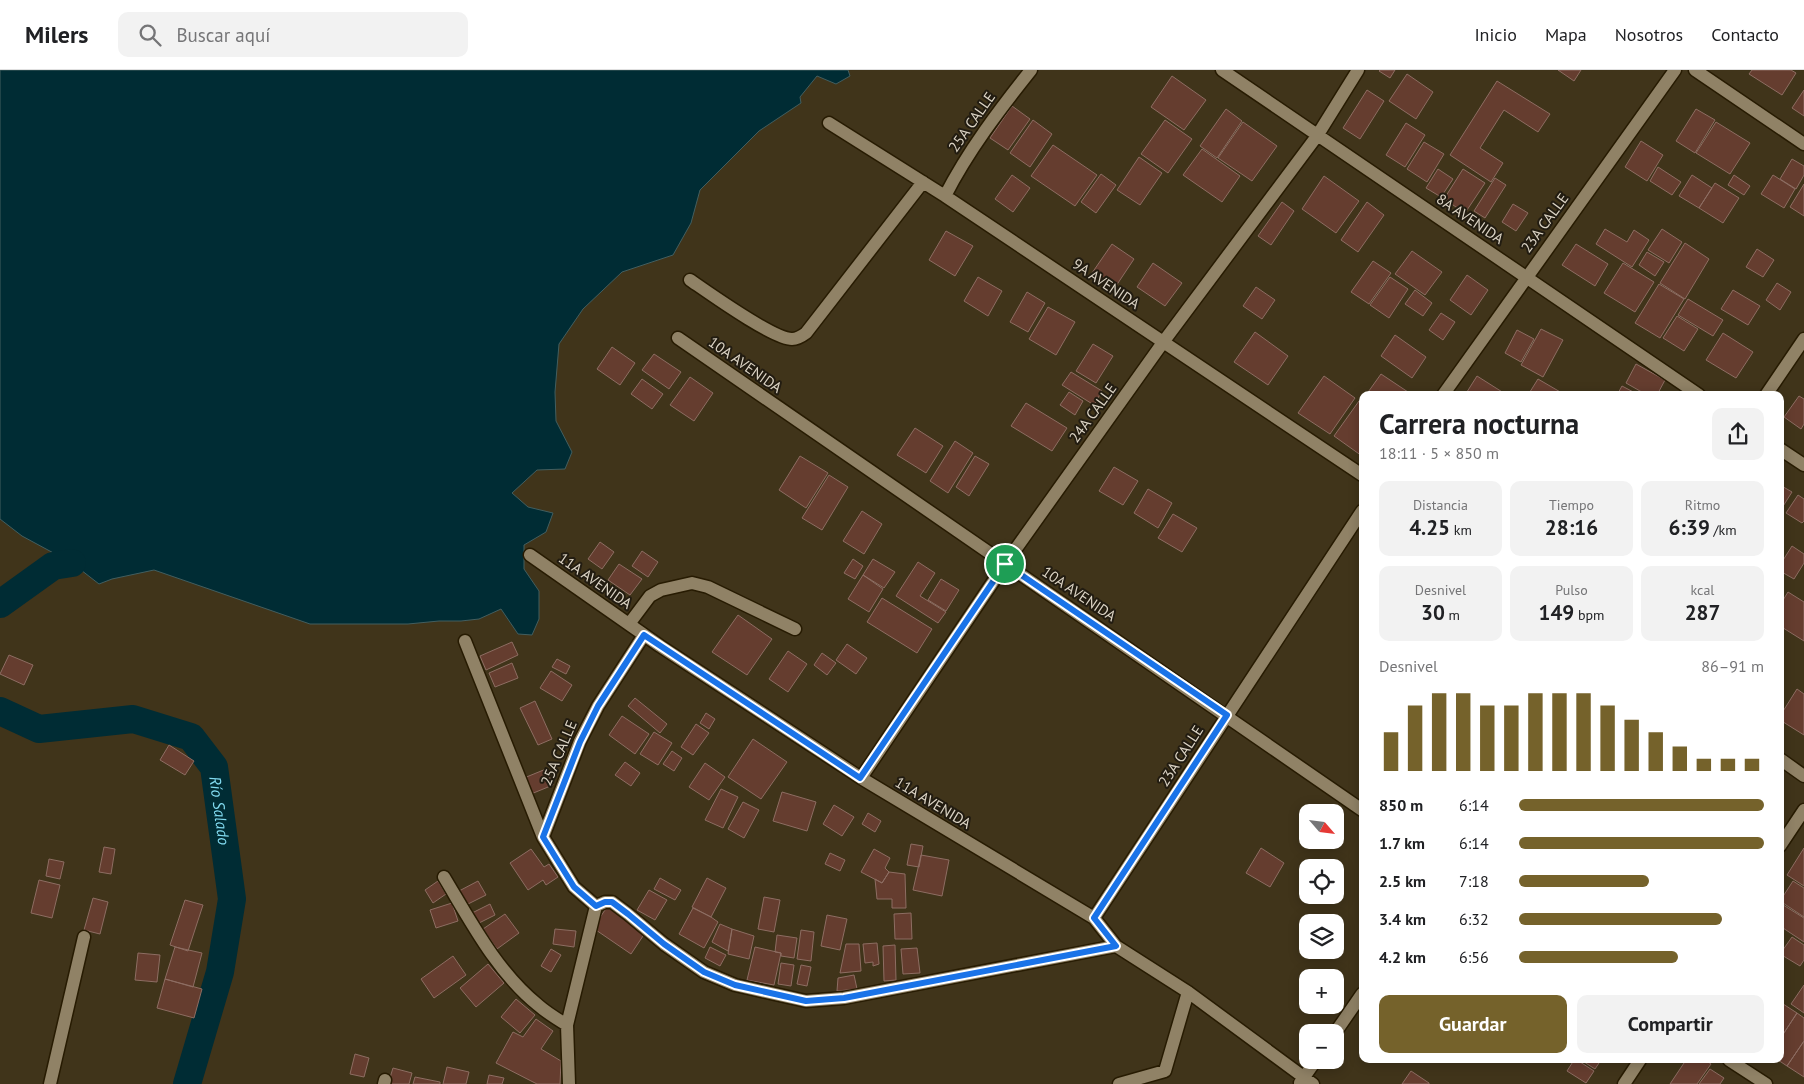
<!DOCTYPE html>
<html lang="es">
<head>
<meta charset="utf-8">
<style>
	:root { --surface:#fff; --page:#f2f2f2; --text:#202124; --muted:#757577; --line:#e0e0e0; --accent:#75622b }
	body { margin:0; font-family:"PT Sans",sans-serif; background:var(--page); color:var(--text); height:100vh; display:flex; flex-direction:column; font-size:19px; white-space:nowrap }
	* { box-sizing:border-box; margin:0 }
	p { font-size:16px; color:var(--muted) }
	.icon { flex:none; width:28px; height:28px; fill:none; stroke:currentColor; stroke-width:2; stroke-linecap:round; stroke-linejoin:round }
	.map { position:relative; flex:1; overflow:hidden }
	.details { position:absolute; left:1359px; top:321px; width:425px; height:672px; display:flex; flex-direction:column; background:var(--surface); border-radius:10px; box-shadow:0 2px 12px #0003 }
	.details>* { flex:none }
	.needle { width:32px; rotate:118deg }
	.buttons { position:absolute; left:1299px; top:734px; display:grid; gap:10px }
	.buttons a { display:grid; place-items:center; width:45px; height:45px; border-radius:10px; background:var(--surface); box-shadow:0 2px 12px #0003; font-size:25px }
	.pin { position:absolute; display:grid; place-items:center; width:42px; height:42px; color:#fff; margin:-21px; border:2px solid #fff; border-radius:50%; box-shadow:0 1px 5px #0007 }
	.round { display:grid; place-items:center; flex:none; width:52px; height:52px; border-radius:10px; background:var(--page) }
	.overview { display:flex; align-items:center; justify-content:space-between; height:85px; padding:0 20px }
	h1 { font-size:28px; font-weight:600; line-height:38px }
	.stats { display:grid; grid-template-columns:repeat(3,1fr); gap:8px; height:85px; padding:5px 20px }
	.stats div { display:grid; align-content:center; border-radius:10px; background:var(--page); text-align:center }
	.stats b { font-size:21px; font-weight:600 }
	.stats small { font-size:14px; font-weight:400 }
	.stats p { font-size:14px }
	.chart { height:140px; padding:10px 20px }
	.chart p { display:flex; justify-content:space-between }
	.chart svg { width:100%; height:90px; margin-top:5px; stroke:var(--accent); stroke-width:6 }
	.cta { display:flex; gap:10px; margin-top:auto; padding:10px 20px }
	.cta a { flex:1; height:58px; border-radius:10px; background:var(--accent); color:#fff; font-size:20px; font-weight:600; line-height:58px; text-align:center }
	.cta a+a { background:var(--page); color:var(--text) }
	ul { padding:0 20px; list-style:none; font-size:16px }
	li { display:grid; grid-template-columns:80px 60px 1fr; align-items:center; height:38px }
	li i { height:12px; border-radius:6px; background:var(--accent) }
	header { display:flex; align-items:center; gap:30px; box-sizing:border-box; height:70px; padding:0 25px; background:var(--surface); border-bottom:1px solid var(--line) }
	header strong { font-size:24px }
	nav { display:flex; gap:28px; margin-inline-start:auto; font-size:18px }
	.search { width:350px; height:45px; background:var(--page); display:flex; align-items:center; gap:12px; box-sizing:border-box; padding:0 18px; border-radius:10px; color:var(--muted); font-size:19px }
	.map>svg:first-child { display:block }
</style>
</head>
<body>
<header>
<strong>Milers</strong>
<div class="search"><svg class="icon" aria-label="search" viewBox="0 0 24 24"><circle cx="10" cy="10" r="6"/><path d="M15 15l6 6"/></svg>Buscar aquí</div>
<nav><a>Inicio</a><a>Mapa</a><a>Nosotros</a><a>Contacto</a></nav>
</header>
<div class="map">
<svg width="1804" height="1014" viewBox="0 0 1804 1014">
	<rect width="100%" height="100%" fill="#40341a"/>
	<!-- water -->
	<path fill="#002c34" stroke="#425e5f" d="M0,0H848L850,6L836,14L817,6L800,27L801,33L759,61L700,120L691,153L673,185L622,202L583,239L559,274L555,322L556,351L572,382L565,399L537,400L512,423L528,437L553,443L546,462L524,475V499L539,521V549L532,565L518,564L501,539L479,549L461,551H439L408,554H310L154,500L112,509L99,514L72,493L22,466L0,449Z"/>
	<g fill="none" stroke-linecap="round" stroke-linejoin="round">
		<!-- river -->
		<g stroke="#002c34" stroke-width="28">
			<path d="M0,534L53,496L72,493"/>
			<path id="s1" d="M0,641L39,659L133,649L191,667L214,697L232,829L220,902L187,1014"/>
		</g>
	</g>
	<!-- building -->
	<path fill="#653d2f" stroke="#8d6d62" d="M1380,0H1395L1390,8L1379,1Z
		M1558,0H1581L1574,11Z
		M1752,0H1791L1796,3L1782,25L1749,4Z
		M1407,4L1433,22L1416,49L1389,31Z
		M1172,6L1206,30L1184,60L1151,37Z
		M1497,11L1550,44L1538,62L1504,40L1480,78L1503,93L1491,112L1450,85Z
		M1367,20L1384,31L1360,69L1343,58Z
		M1804,20V46L1792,38Z
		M1012,36L1030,49L1008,80L990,68Z
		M1226,39L1242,51L1217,88L1200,76Z
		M1696,39L1715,50L1695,83L1676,71Z
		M1033,50L1052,64L1030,97L1010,83Z
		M1165,50L1192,69L1168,103L1141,84Z
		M1243,52L1277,76L1252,111L1218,88Z
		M1716,52L1750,73L1730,104L1696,83Z
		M1406,53L1425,65L1405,97L1386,85Z
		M1641,71L1663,85L1647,111L1625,97Z
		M1424,72L1444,84L1427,112L1407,99Z
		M1053,75L1097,105L1075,136L1031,106Z
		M1202,79L1240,106L1222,132L1183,105Z
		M1139,87L1162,103L1140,135L1117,120Z
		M1792,89L1804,96V105L1796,119L1780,109Z
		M1658,97L1681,112L1672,125L1650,111Z
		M1438,99L1453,109L1441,127L1426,118Z
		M1463,99L1485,113L1465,143L1444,129Z
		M1101,104L1116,115L1096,143L1081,132Z
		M1012,105L1030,118L1013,142L995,129Z
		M1692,105L1712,118L1699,138L1679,126Z
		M1734,105L1750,116L1744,125L1728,115Z
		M1773,105L1795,119L1784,138L1761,124Z
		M1324,106L1359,131L1336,163L1302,139Z
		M1495,108L1506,115L1485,148L1474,141Z
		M1715,113L1739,128L1723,153L1699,138Z
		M1804,114V146L1790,137Z
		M1282,132L1294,141L1271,175L1258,166Z
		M1367,132L1384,145L1358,182L1341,170Z
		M1513,134L1528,143L1516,161L1502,152Z
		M1605,159L1627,172L1634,160L1649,170L1632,197L1596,174Z
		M1662,159L1682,172L1669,193L1648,180Z
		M946,161L973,176L955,206L929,190Z
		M1685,173L1709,189L1685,229L1660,213Z
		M1112,174L1134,189L1114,219L1092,203Z
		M1576,174L1608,194L1595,216L1562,195Z
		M1757,179L1774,190L1763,207L1746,197Z
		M1412,181L1442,202L1425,225L1395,204Z
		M1647,182L1664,192L1655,206L1639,195Z
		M1373,191L1391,203L1369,234L1351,222Z
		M1153,193L1182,213L1165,236L1137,217Z
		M1623,193L1654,212L1635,242L1604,223Z
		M1467,205L1488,220L1471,245L1450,230Z
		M978,207L1002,221L988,246L964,231Z
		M1390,207L1408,219L1389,248L1370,235Z
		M1777,213L1791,222L1780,240L1766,230Z
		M1659,214L1684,229L1660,268L1635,253Z
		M1256,217L1275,230L1262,249L1243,236Z
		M1415,220L1432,233L1423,246L1405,234Z
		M1733,220L1760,236L1748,255L1721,239Z
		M1027,222L1045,233L1028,262L1010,252Z
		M1688,229L1723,250L1713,266L1678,245Z
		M1048,237L1075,252L1056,285L1029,269Z
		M1441,243L1455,252L1443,270L1429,260Z
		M1677,246L1698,259L1684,281L1663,268Z
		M1541,259L1563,270L1543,307L1521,295Z
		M1517,260L1534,269L1521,292L1505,283Z
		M1255,262L1288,286L1268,315L1234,292Z
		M1723,263L1753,282L1736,308L1706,290Z
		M1395,265L1426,287L1412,308L1381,286Z
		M1093,274L1113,286L1096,313L1076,301Z
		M612,277L635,293L620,315L597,299Z
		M654,284L681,302L669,319L642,300Z
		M1636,294L1665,310L1657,325H1647L1626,313Z
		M1071,302L1102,321L1094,335L1062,315Z
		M1381,304L1411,324L1410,325H1366Z
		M1324,306L1355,328L1330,364L1298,343Z
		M1477,306L1507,325H1465Z
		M690,307L713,323L694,351L670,335Z
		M642,309L663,324L652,339L631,324Z
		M1538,309L1562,323L1561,325H1528Z
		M1622,316L1639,325H1617Z
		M1069,322L1083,331L1075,345L1060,335Z
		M1799,326L1804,329V354L1801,359L1784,347Z
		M1359,331L1362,333V386L1334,366Z
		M1026,333L1067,358L1052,381L1011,356Z
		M915,358L943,376L926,403L897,385Z
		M955,371L973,383L948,423L930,411Z
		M800,386L828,403L806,438L779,420Z
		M975,386L989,394L969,426L956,417Z
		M1114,397L1138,411L1123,435L1099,421Z
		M829,405L848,417L822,460L802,448Z
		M1780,415L1792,422L1780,441Z
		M1148,419L1172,433L1158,458L1134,443Z
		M1798,425L1804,429V451L1802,453L1786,443Z
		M862,441L882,454L864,484L843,471Z
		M1173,444L1197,458L1182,482L1158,468Z
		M600,472L614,482L602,499L588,489Z
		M1792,476L1804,484V493L1794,509L1780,501V495Z
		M642,481L658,492L648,507L632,496Z
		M853,489L863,496L855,509L844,503Z
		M873,489L895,502L884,518L863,505Z
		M918,492L935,503L920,526L946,542L938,553L896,526Z
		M619,494L642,509L630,525L608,510Z
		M863,505L883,519L869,542L848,529Z
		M941,509L959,520L946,541L928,530Z
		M1788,522L1804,532V571L1780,556V535Z
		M882,528L932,559L917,583L867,552Z
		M738,545L772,569L747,605L712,582Z
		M512,572L518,585L486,600L480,586Z
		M847,574L867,588L856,604L836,590Z
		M788,581L807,594L788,622L769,609Z
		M822,583L836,593L827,605L814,595Z
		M9,585L33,595L24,615L0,604Z
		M557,589L570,596L566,604L552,597Z
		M512,593L518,608L495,617L489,603Z
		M551,601L572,615L562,631L540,618Z
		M1797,619L1804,624V665L1780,650V646Z
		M635,628L667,654L660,663L628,636Z
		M535,631L552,669L538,675L520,638Z
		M706,643L715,649L709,659L700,653Z
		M622,646L649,664L635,684L609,665Z
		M696,654L709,663L693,685L681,677Z
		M654,662L672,673L658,695L640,684Z
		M753,669L787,692L761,729L728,707Z
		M169,675L194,691L185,705L160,690Z
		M672,681L682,688L674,701L663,694Z
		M625,692L640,703L631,716L615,705Z
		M705,693L725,707L709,730L689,717Z
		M546,699L553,715L531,724L524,708Z
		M721,719L738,727L723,758L705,750Z
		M782,722L816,732L807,761L773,751Z
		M743,732L759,740L744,768L728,759Z
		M834,735L854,747L842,766L823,754Z
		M868,743L881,751L875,762L862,754Z
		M911,774L923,776L919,797L907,795Z
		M104,777L115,779L111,804L99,802Z
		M1261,778L1284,793L1270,817L1246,803Z
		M1804,778V816L1787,805Z
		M531,779L544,797L549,794L558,807L546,815L543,810L528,820L510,793Z
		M874,779L890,788L885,798L889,802L882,813L861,802Z
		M830,783L845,790L840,801L825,794Z
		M921,785L949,790L942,826L913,820Z
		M49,789L64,792L60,809L46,806Z
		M889,802L905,804L906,838H892V829H877L875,809L882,813Z
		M660,808L681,820L675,830L654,819Z
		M707,808L726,818L711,847L692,837Z
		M39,810L60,815L52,848L31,843Z
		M438,811L446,824L433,833L425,820Z
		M478,811L486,825L466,835L459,821Z
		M1793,811L1804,818V847L1780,831Z
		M649,820L667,830L655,850L637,840Z
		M764,827L780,830L774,862L758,859Z
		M93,828L108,832L100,864L84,860Z
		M185,830L203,835L188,881L170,875Z
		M452,833L458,851L436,858L430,840Z
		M1780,833L1804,848V872L1780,856Z
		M490,834L495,845L475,855L470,844Z
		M607,837L645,863L631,884L593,858Z
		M693,838L711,847L718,852L704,878L679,864Z
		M911,843L912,869H895L894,844Z
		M505,844L519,863L497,879L483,859Z
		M827,845L847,849L840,880L821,876Z
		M720,854L732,859L728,881L712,872Z
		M555,859L576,861L574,877L553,874Z
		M732,859L754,866L749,889L728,884Z
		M801,860L814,862L811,891L797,889Z
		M777,865L797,868L794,888L781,886V883L775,882Z
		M1792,867L1804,875V890L1800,896L1780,884Z
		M877,873L879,894L873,896V892L865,893L863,874Z
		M846,874H859L861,901L840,903Z
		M895,875L896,910L884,911L883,876Z
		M175,877L202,883L193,917L165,909Z
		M710,877L726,885L720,896L705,888Z
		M755,877L781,883L774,915L747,910Z
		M917,878L920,903L903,904L901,879Z
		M551,879L561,885L551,902L541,896Z
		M138,883L160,885L157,912L135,910Z
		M453,886L466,905L434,928L421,909Z
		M781,893L794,895L791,916L778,914Z
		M488,894L504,913L476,937L460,918Z
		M801,895L811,897L807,916L797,914Z
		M854,905L857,919L837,921L838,908Z
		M165,909L202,919L194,948L157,938Z
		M1804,915V943L1791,934Z
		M516,929L535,945L520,963L501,947Z
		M1780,932L1797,943L1780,969Z
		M1797,943L1804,948V971L1787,996L1778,990H1780V969Z
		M536,949L553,961L541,979L561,991L560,1014H537L496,993L513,962L523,967Z
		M1804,971V1007L1787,996Z
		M355,984L369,988L364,1007L350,1004Z
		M1574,990H1577L1594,1001L1586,1013L1567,1001Z
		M1581,990H1601L1595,999Z
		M1686,990H1705L1711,994L1697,1014H1670Z
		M447,997L469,1002L466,1014H443Z
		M393,998L412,1003L409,1014H388Z
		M1710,999L1724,1008L1720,1014H1699Z
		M1411,1001L1429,1013V1014H1402Z
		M489,1005L504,1008L502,1014H487Z
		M415,1007L440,1012V1014H413Z"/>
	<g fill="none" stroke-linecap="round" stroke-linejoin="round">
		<!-- minor casing -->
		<g stroke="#271b02" stroke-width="15">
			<path id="minor" d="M1222,0L1699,325
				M1695,0L1804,74
				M829,53L945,126L1362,405
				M945,126C968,81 999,40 1031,0
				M690,210C709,223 773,269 792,269C798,269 802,266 806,263L923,112
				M678,268L1362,740
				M1443,325L1675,0
				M1766,325L1804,269
				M1780,379L1804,395
				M530,485L660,576L861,708L1094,848L1116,876L1188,922L1313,1014
				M629,554L650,526L661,520L692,513L708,517L795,559
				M465,571L543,767L574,817L596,836L605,832H612L628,844L664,874L704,902L735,915L806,931L844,928L1116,876
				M1780,689L1804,706
				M861,708L1005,494L1164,271L1317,66L1358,0
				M543,767L580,671L598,636L644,565
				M1780,776L1804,740
				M444,807C471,852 497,902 538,935C547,943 557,949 567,955
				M1094,848L1362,441
				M1335,963L1362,924
				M1729,990L1766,1014
				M1300,1013L1316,990
				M50,1014L84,867
				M384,1014L385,1010
				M569,1014L567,955L596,836
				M1119,1014L1165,1001L1188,922
				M1624,1014L1640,990"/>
		</g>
		<!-- minor -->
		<use href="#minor" stroke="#908266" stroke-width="12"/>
	</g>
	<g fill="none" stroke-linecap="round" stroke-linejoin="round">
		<!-- route casing -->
		<g stroke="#fff" stroke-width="10">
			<path id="route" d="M1005,494L1227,645L1094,848L1116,876L844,928L806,931L735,915L704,902L664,874L628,844L612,832H605L596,836L574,817L543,767L580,672L598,636L644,565L860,708Z"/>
		</g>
		<!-- route -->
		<use href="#route" stroke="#1a73e8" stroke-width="6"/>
	</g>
	<g text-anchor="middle" stroke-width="4" stroke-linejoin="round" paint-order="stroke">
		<!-- street labels -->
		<g font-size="15" fill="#dbd3c4" stroke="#221c11">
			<text transform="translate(972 52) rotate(-55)" y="5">25A CALLE</text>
			<text transform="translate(1470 149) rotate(34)" y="5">8A AVENIDA</text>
			<text transform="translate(1545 153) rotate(-54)" y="5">23A CALLE</text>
			<text transform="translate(1106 214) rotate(34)" y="5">9A AVENIDA</text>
			<text transform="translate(745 295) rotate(35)" y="5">10A AVENIDA</text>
			<text transform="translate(1093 343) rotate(-54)" y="5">24A CALLE</text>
			<text transform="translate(595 511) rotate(35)" y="5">11A AVENIDA</text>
			<text transform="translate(1079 524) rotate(34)" y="5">10A AVENIDA</text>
			<text transform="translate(559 683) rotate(-67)" y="5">25A CALLE</text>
			<text transform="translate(1181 686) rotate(-57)" y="5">23A CALLE</text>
			<text transform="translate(933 733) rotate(31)" y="5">11A AVENIDA</text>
		</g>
		<!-- water labels -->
		<g font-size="16" font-style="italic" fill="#80daef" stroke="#221c11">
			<text dy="6" stroke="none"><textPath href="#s1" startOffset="280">Río Salado</textPath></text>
		</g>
	</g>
</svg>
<div class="buttons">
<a><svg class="needle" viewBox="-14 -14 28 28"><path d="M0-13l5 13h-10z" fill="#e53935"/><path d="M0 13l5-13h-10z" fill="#757577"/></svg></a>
<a><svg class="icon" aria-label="locate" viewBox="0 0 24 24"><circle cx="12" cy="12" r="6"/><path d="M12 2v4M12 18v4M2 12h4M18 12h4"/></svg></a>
<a><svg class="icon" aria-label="layers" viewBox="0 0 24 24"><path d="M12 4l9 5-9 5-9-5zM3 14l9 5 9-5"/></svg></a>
<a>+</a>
<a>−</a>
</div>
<div class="pin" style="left:1005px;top:494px;background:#1e9e55"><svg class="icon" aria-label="arrive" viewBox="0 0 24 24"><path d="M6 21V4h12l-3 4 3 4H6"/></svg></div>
<section class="details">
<div class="overview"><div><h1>Carrera nocturna</h1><p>18:11 · 5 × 850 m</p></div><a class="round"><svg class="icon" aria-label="share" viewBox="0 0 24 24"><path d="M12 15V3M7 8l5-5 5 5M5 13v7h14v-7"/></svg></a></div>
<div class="stats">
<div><p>Distancia</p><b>4.25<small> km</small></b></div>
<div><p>Tiempo</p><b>28:16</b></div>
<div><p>Ritmo</p><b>6:39<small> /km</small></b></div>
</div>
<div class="stats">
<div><p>Desnivel</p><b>30<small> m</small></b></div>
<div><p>Pulso</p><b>149<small> bpm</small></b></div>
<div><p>kcal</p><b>287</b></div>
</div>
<div class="chart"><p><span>Desnivel</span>86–91 m</p>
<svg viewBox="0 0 160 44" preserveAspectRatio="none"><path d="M5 44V25M15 44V12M25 44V6M35 44V6M45 44V12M55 44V12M65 44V6M75 44V6M85 44V6M95 44V12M105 44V19M115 44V25M125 44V32M135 44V38M145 44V38M155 44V38"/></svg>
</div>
<ul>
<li><b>850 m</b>6:14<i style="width:100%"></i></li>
<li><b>1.7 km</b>6:14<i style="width:100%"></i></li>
<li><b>2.5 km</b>7:18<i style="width:53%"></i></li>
<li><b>3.4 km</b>6:32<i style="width:83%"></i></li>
<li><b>4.2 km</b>6:56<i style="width:65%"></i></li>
</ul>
<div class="cta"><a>Guardar</a><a>Compartir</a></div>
</section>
</div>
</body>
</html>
